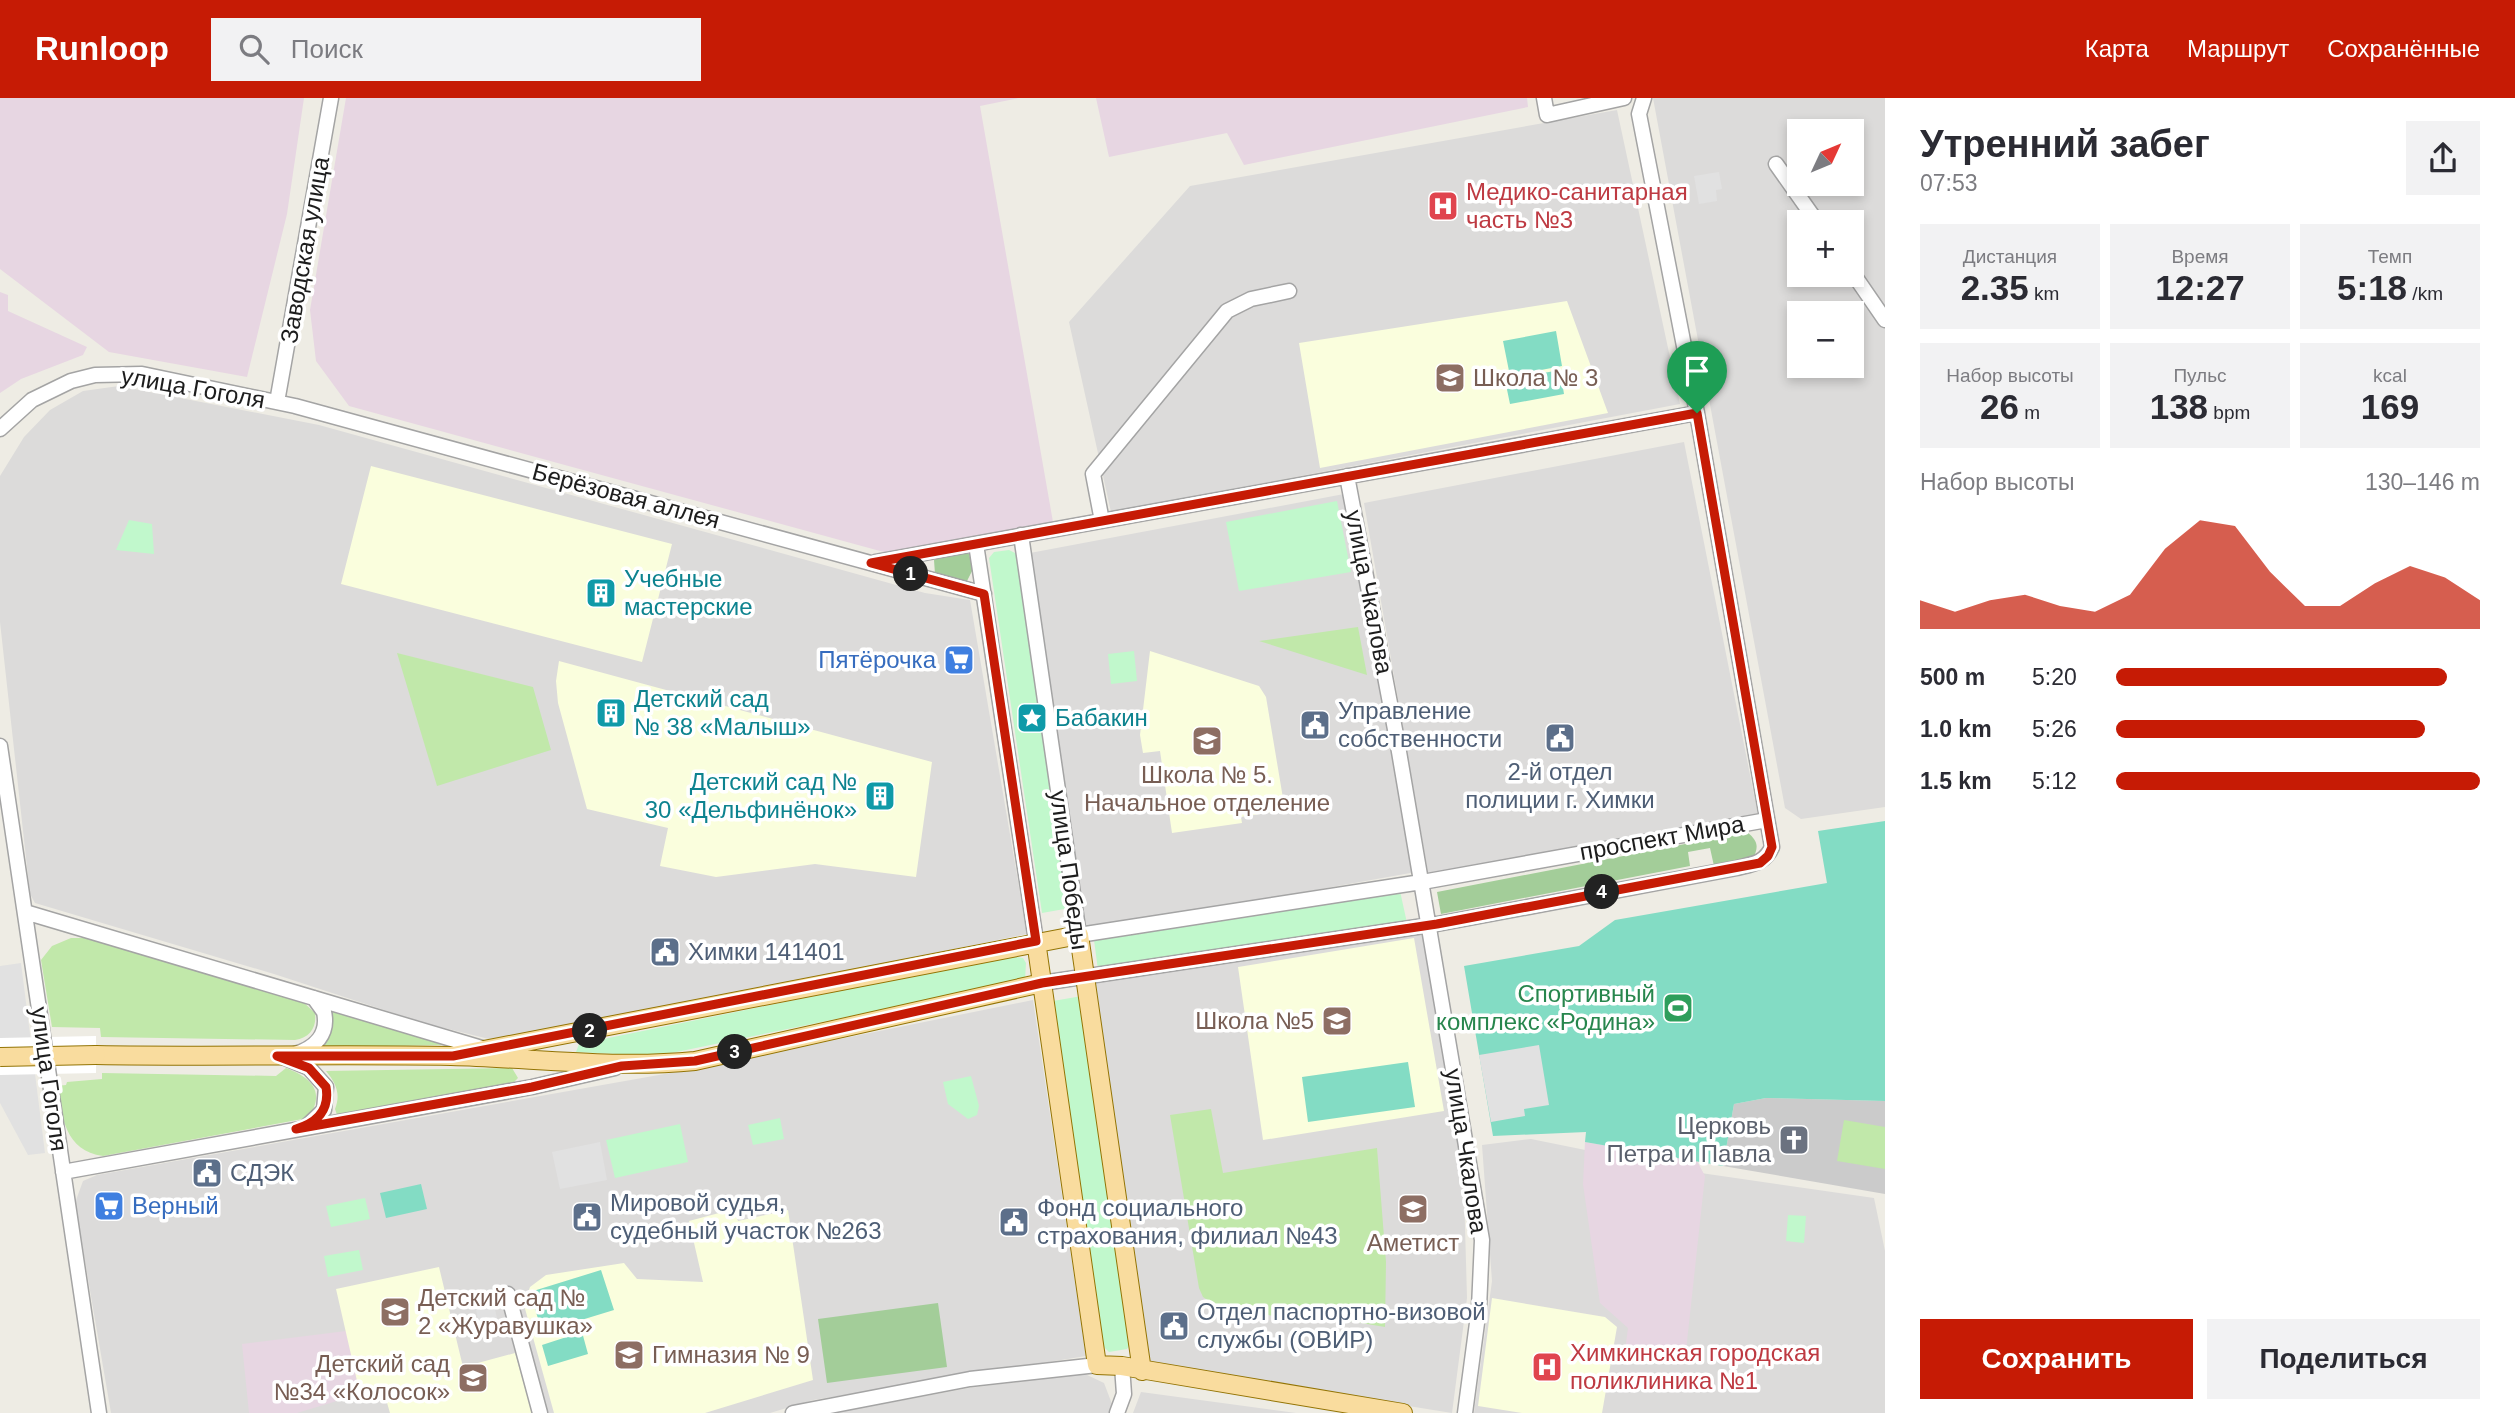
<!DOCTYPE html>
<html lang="ru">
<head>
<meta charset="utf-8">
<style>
	:root { --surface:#fff; --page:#f2f2f3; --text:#2b2b33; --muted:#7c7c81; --accent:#c61b05 }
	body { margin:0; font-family:Helvetica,sans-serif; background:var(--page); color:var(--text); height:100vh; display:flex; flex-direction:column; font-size:26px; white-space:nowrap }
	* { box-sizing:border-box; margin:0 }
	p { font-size:23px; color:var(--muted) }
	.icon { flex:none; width:38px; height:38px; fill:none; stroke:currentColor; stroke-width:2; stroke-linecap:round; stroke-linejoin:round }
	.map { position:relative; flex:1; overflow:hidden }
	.panel { display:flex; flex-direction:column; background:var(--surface); width:630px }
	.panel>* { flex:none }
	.needle { width:46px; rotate:46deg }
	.tools { position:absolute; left:1787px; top:21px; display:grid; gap:14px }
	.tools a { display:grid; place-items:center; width:77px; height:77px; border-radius:0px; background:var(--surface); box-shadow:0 4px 10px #0003; font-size:35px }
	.pin { position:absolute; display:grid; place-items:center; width:60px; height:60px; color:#fff; margin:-72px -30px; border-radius:50% 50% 50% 0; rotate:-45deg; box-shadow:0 0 7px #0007 }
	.pin .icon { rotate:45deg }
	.km { position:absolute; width:35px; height:35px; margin:-18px; border-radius:50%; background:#222; color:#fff; font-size:19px; line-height:35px; text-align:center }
	.round { display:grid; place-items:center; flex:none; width:74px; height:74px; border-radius:0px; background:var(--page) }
	.headline { display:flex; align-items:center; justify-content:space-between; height:119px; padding:0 35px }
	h1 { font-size:38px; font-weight:700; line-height:52px }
	.stats { display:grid; grid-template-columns:repeat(3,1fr); gap:10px; height:119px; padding:7px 35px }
	.stats div { display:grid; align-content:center; border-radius:0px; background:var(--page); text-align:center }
	.stats b { font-size:35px; font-weight:700 }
	.stats small { font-size:19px; font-weight:400 }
	.stats p { font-size:19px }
	.chart { height:196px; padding:14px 35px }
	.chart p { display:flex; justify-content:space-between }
	.chart svg { width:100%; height:126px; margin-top:7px; fill:var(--accent); opacity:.7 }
	.cta { display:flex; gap:14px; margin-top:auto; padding:14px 35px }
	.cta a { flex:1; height:80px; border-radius:0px; background:var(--accent); color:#fff; font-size:28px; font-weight:700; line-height:80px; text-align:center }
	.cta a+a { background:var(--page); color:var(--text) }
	ul { padding:0 35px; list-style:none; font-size:23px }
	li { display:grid; grid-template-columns:112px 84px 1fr; align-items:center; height:52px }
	li i { height:18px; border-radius:9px; background:var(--accent) }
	header { display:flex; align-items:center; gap:42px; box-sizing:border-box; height:98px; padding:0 35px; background:var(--accent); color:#fff }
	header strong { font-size:33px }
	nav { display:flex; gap:38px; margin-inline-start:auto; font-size:24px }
	.search { width:490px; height:63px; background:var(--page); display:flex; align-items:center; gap:18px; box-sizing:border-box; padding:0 24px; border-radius:0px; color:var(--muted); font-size:26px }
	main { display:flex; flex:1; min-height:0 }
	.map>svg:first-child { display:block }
</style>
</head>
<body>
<header>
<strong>Runloop</strong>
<div class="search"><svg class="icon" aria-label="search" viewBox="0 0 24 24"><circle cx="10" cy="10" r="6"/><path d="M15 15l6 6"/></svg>Поиск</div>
<nav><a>Карта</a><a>Маршрут</a><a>Сохранённые</a></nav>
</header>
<main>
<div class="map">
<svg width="1885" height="1315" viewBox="0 0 1885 1315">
	<rect width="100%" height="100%" fill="#eeece4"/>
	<!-- residential -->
	<path fill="#dcdbda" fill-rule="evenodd" d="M1653,0H1885V709L1801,721L1785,710ZM1799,33H1852V86H1799ZM1799,124H1852V177H1799ZM1799,215H1852V268H1799Z
		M1617,12L1680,306L1111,414L1069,224L1190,88Z
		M119,288L319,327L925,495L970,502L1027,836L623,920L489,941L424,925L274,876L35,805L30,796L0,524V378L24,339L50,312L83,293Z
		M1684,344L1758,717L1429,780L1364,405Z
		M1344,396L1416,774L1084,833L1030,455Z
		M1423,835L1463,1057L1467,1200L1452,1315L1146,1266L1091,883Z
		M1033,902L1086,1258L813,1302L770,1315H111L75,1105L83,1083L97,1077L687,972Z
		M1531,1041L1694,1074L1874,1100L1885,1153V1315H1474L1492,1183L1482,1047Z
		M1085,1276L1104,1285L1112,1306L1109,1315H834L969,1290Z
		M1141,1294L1296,1315H1133Z"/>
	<!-- industrial -->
	<path fill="#e7d6e2" d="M0,0H304L287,116L247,279L109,254L0,171Z
		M346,0H1019L980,8L1053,424L891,456L349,308L316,263L310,212Z
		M1096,0H1527L1528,9L1244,67L1227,35L1109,59Z
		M0,194L8,197V213L87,249L83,257L21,281L0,295Z
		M1585,1044L1697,1063L1705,1078L1685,1262L1625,1252L1628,1230L1600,1205L1583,1086Z
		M346,1233L360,1296L297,1315H249L242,1246Z"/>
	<!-- education -->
	<path fill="#fafedd" d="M1567,203L1608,315L1320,370L1299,245Z
		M371,368L672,446L642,564L341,486Z
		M1150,553L1259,588L1266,599L1285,712L1241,719L1242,725L1172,735L1160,653L1143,655L1140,637Z
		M559,563L932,664L916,779L815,766L716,779L660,768L668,730L587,711L558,605L556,583Z
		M1414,840L1444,1013L1263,1042L1238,869Z
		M734,1111L738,1123L788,1112L813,1282L705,1315H554L524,1207L530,1189L546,1177L624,1165L637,1181L703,1184L689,1123Z
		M439,1169L463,1269L515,1255L532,1315H390L383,1291L360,1296L336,1191Z
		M1492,1200L1605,1219L1617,1229L1602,1315H1522L1478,1308Z"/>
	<!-- religious -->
	<path fill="#cbcbcb" d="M1766,1000L1885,1003V1096L1723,1068L1734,1006Z"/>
	<!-- grass -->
	<path fill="#c1e8aa" d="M1358,529L1367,577L1259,543Z
		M397,555L533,589L551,652L437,688Z
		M71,840H84L301,902L315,915C317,929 310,940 295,942L101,939L100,930L52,929L41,862L52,848Z
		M323,905L449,947L322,949L330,933Z
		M286,970C312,980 326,994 308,1020L103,1058C65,1053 62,1019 57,988L66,987L67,984L102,981V975L276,978Z
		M512,970L518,980L511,987L338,1020L335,1011C341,996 336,985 326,973Z
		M1211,1011L1223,1075L1377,1050L1386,1164L1385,1229L1289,1213L1288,1221L1212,1205L1203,1199L1199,1190L1170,1017Z
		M1844,1022L1885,1029V1071L1837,1063Z"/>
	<!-- forest -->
	<path fill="#a3cd99" d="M962,452L969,456L973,471L966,485L935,476L934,462L948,454Z
		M1747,734C1758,743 1759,748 1753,761L1714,768L1710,750L1688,754L1690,768L1441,816L1437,794Z
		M938,1205L947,1269L827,1285L818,1221Z"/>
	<!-- park -->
	<path fill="#c1f8cc" d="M1337,403L1351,474L1239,493L1226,424Z
		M129,422L152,426L154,456L116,452Z
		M1009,452L1017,456L1070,810L1042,815L989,460L994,454Z
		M1134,553L1137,583L1111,586L1108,556Z
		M1400,793L1407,825L1098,872L1094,842Z
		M1010,858L1023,860L1026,865L1025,882L657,958L576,954L579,946Z
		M1082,898L1132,1243L1127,1251L1109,1254L1102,1247L1053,903Z
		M971,978L979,1008L977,1017L968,1021L948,1006L943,984Z
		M780,1020L784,1041L753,1047L748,1027Z
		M680,1026L688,1064L615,1080L606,1042Z
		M365,1100L370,1121L331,1129L326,1108Z
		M1788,1117L1806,1118L1804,1145L1786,1143Z
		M359,1152L363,1172L328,1179L324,1158Z"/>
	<!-- pitch -->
	<path fill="#83dcc4" d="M1556,233L1562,268L1510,278L1503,243Z
		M1560,272L1564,296L1510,306L1505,282Z
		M1885,723V1003L1766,1000L1734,1006L1723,1068L1585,1044L1586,1034L1493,1038L1464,868L1579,848L1615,822L1827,785L1818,733Z
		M1408,964L1415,1009L1308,1024L1302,979Z
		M421,1086L427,1111L386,1120L380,1095Z
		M601,1172L614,1212L542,1234L530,1194Z
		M582,1234L588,1256L548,1268L542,1247Z"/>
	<!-- parking -->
	<path fill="#e1e1e1" d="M1719,74L1722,91L1716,92L1717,103L1699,106L1694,78Z
		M21,865L45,1055L28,1057L0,1005V868Z
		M1539,947L1549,1007L1524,1011L1525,1018L1491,1024L1479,957Z
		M600,1044L607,1082L560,1091L552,1054Z
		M494,1207L500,1233L482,1238L476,1212Z"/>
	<!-- pier -->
	<path fill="#fff" d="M96,938V975L0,977V940Z"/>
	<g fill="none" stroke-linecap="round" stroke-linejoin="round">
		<!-- minor casing -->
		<g stroke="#a4a4a4" stroke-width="17">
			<path id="minor" d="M1544,0L1547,17L1624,0
				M1776,66L1817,124
				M1852,174L1885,222
				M277,304L331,0
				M0,331L32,302L71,283L95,277L142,276L295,308L984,496
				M1347,378L1397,642L1482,1142L1479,1210L1465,1315
				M1102,423L1093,376L1227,213L1251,201L1289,193
				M1021,437L1079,837L1428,783L1767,722
				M976,446L1036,843
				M875,464L1697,315
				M0,648L99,1315
				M25,814L485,951
				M1042,885L1437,826L1737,770C1753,766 1765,765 1772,749L1697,315L1639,16L1644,0
				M295,956C315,950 329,936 324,914L314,900
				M285,960L309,970L326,989L324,1012L307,1028
				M63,1074L532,989L615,970
				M508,1196L540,1315
				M793,1315L970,1281L1097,1267
				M1117,1315L1124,1296L1122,1268"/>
		</g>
		<!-- major casing -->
		<g stroke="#937404" stroke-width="20">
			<path id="major" d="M1036,843L1097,1267L1122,1268L1403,1315
				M96,957C215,959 333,956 451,958C533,960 613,971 695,963L1042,885
				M453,958L1079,837L1142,1273"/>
		</g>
		<!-- minor -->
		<use href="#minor" stroke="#fff" stroke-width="14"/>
		<!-- major -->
		<use href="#major" stroke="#f9dc9e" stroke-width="18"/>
		<!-- major-bridge casing -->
		<g stroke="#937404" stroke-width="20" stroke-linecap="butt">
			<path id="major-bridge" d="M0,959L96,957"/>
		</g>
		<!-- major-bridge -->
		<use href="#major-bridge" stroke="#f9dc9e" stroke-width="18"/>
	</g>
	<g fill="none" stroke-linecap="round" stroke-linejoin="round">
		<!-- route casing -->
		<g stroke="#fff" stroke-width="14">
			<path id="route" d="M1697,315L1772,749L1768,758L1760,765L1437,826L1042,885L695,963L622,968L532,989L296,1031C317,1025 330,1012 326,989L309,970L277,958H453L1036,843L984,496L871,465Z"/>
		</g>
		<!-- route -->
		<use href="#route" stroke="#c61b05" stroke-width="9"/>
	</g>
	<!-- icons -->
	<defs>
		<g id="hospital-square" transform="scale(1.575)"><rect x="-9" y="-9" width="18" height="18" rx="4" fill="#e0444e" stroke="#fff"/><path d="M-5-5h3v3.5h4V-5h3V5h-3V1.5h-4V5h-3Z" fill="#fff"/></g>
		<g id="school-square" transform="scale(1.575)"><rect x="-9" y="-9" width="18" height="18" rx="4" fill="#8d6e63" stroke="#fff"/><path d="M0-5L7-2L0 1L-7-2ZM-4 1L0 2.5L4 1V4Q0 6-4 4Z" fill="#fff"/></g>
		<g id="building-square" transform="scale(1.575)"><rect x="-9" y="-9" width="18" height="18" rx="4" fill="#0f9aa8" stroke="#fff"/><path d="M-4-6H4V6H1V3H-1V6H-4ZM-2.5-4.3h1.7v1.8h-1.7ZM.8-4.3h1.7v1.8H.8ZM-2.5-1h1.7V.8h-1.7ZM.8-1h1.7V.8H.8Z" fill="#fff"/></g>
		<g id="supermarket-square" transform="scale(1.575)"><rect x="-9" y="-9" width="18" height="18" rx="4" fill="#3f7fe0" stroke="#fff"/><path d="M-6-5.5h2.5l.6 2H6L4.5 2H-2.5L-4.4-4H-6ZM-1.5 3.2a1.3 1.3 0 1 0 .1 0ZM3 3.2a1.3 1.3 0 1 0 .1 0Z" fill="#fff"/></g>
		<g id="sight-square" transform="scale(1.575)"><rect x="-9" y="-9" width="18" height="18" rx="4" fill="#0f9aa8" stroke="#fff"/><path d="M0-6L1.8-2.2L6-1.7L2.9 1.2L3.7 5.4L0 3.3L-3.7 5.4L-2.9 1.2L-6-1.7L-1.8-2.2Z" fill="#fff"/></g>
		<g id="civic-square" transform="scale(1.575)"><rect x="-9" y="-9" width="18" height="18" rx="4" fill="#5c6f8a" stroke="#fff"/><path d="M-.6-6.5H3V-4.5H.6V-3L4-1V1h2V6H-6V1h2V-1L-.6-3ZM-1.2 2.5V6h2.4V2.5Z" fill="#fff"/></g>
		<g id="stadium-square" transform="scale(1.575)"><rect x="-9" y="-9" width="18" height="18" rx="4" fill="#2e9e5b" stroke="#fff"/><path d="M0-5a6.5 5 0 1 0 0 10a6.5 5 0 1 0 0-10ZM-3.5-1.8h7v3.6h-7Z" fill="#fff"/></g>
		<g id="church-square" transform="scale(1.575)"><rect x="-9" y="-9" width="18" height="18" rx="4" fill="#6b7280" stroke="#fff"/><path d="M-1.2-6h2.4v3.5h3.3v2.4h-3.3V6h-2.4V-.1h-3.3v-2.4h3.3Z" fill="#fff"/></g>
	</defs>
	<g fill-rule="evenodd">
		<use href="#hospital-square" x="1443" y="108"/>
		<use href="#school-square" x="1450" y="280"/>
		<use href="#building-square" x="601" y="495"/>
		<use href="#supermarket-square" x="959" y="562"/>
		<use href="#building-square" x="611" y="615"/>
		<use href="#sight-square" x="1032" y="620"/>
		<use href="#civic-square" x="1315" y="627"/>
		<use href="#civic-square" x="1560" y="640"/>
		<use href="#school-square" x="1207" y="643"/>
		<use href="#building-square" x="880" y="698"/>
		<use href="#civic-square" x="665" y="854"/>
		<use href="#stadium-square" x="1678" y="910"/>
		<use href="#school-square" x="1337" y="923"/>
		<use href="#church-square" x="1794" y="1042"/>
		<use href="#civic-square" x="207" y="1075"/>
		<use href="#supermarket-square" x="109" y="1108"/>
		<use href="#school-square" x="1413" y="1111"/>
		<use href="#civic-square" x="587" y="1119"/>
		<use href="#civic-square" x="1014" y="1124"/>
		<use href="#school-square" x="395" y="1214"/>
		<use href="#civic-square" x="1174" y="1228"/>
		<use href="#school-square" x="629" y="1257"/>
		<use href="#hospital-square" x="1547" y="1269"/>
		<use href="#school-square" x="473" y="1280"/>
	</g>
	<g text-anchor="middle" stroke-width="7" stroke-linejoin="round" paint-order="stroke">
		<!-- health labels -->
		<g font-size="24" fill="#be3a42" stroke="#fff" text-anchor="start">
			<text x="1466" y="102">Медико-санитарная<tspan x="1466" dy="28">часть №3</tspan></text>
			<text x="1570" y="1263">Химкинская городская<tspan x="1570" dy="28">поликлиника №1</tspan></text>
		</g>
		<!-- street labels -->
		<g font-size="24" fill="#1d1d1d" stroke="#fff">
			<text transform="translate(305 152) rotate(-80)" y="8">Заводская улица</text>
			<text transform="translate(193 290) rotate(10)" y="8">улица Гоголя</text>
			<text transform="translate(626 398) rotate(15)" y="8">Берёзовая аллея</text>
			<text transform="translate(1369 494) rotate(79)" y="8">улица Чкалова</text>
			<text transform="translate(1662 740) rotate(-10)" y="8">проспект Мира</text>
			<text transform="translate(1069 772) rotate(82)" y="8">улица Победы</text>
			<text transform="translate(49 981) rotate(82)" y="8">улица Гоголя</text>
			<text transform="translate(1466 1053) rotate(81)" y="8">улица Чкалова</text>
		</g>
		<!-- education labels -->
		<g font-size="24" fill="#785e54" stroke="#fff" text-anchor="start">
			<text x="1473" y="288">Школа № 3</text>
			<text x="1207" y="685" text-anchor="middle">Школа № 5.<tspan x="1207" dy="28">Начальное отделение</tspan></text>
			<text x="1314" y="931" text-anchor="end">Школа №5</text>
			<text x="1413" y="1153" text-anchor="middle">Аметист</text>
			<text x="418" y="1208">Детский сад №<tspan x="418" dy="28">2 «Журавушка»</tspan></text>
			<text x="652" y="1265">Гимназия № 9</text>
			<text x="450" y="1274" text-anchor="end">Детский сад<tspan x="450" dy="28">№34 «Колосок»</tspan></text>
		</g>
		<!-- culture labels -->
		<g font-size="24" fill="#0d838f" stroke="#fff" text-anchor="start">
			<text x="624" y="489">Учебные<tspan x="624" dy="28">мастерские</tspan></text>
			<text x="634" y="609">Детский сад<tspan x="634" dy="28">№ 38 «Малыш»</tspan></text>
			<text x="1055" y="628">Бабакин</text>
			<text x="857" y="692" text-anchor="end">Детский сад №<tspan x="857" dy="28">30 «Дельфинёнок»</tspan></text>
		</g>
		<!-- shop labels -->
		<g font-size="24" fill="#366cbe" stroke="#fff" text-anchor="end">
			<text x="936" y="570">Пятёрочка</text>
			<text x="132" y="1116" text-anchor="start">Верный</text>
		</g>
		<!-- service labels -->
		<g font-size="24" fill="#4e5e75" stroke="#fff" text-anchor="start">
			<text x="1338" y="621">Управление<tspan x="1338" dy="28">собственности</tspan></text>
			<text x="1560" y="682" text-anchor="middle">2-й отдел<tspan x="1560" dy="28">полиции г. Химки</tspan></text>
			<text x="688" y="862">Химки 141401</text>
			<text x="230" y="1083">СДЭК</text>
			<text x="610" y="1113">Мировой судья,<tspan x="610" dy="28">судебный участок №263</tspan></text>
			<text x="1037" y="1118">Фонд социального<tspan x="1037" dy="28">страхования, филиал №43</tspan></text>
			<text x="1197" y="1222">Отдел паспортно-визовой<tspan x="1197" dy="28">службы (ОВИР)</tspan></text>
		</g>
		<!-- leisure labels -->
		<g font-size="24" fill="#27864d" stroke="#fff" text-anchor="end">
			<text x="1655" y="904">Спортивный<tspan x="1655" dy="28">комплекс «Родина»</tspan></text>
		</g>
		<!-- worship labels -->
		<g font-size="24" fill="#5b616d" stroke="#fff" text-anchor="end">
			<text x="1771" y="1036">Церковь<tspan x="1771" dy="28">Петра и Павла</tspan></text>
		</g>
	</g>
</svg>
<div class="tools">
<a><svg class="needle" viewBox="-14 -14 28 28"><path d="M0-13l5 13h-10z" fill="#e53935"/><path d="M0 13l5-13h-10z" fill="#7c7c81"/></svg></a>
<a>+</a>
<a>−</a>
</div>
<div class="pin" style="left:1697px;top:315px;background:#1e9e55"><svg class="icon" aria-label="arrive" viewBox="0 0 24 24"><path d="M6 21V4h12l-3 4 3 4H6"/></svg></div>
<b class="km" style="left:911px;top:476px">1</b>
<b class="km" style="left:590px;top:933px">2</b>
<b class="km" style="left:735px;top:954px">3</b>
<b class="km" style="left:1602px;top:794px">4</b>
</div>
<section class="panel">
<div class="headline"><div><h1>Утренний забег</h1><p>07:53</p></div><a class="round"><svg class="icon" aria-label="share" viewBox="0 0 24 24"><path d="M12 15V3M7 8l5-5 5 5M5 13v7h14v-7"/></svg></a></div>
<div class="stats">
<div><p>Дистанция</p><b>2.35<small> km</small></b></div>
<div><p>Время</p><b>12:27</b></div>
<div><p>Темп</p><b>5:18<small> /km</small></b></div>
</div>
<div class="stats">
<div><p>Набор высоты</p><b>26<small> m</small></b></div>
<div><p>Пульс</p><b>138<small> bpm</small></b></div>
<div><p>kcal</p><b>169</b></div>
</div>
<div class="chart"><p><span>Набор высоты</span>130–146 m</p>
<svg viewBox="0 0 160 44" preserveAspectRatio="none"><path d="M0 44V34L10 38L20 34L30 32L40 36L50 38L60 32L70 16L80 6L90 8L100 24L110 36L120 36L130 28L140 22L150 26L160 34V44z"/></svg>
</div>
<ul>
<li><b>500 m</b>5:20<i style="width:91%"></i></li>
<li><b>1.0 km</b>5:26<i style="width:85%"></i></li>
<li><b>1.5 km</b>5:12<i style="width:100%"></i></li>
</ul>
<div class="cta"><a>Сохранить</a><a>Поделиться</a></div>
</section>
</main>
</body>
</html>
